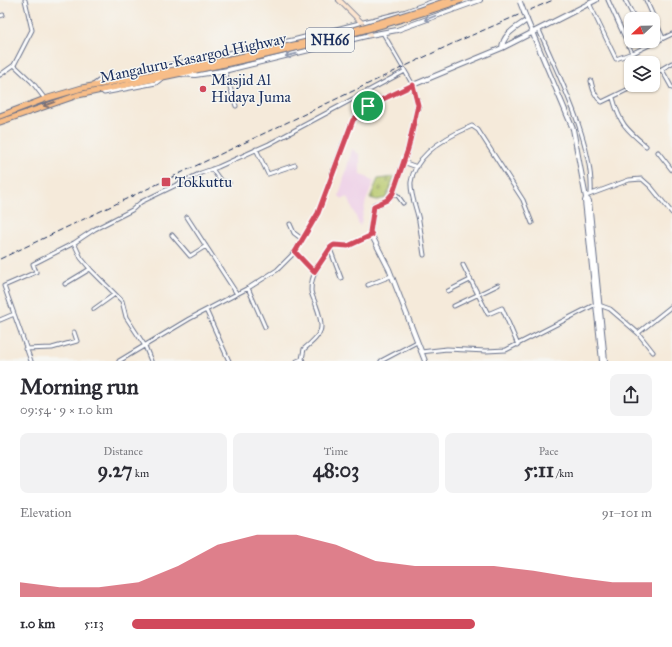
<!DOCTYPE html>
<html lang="en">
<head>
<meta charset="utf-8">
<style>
	:root { --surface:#fff; --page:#f2f2f3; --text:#2b2b33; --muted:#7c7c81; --accent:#d1495b }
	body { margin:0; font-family:"IM FELL Great Primer",serif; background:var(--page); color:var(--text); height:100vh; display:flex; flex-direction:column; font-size:15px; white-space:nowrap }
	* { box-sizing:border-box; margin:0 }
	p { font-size:13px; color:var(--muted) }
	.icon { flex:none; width:22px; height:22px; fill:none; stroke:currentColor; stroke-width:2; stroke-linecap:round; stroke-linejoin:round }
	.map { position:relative; height:361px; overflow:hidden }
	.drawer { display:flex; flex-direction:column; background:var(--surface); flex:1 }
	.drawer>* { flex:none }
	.needle { width:26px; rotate:248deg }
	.controls { position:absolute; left:624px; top:12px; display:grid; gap:8px }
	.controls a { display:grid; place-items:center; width:36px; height:36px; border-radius:8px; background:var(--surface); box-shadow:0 1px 3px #0004; font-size:20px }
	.pin { position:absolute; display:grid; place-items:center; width:34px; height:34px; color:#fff; margin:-17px; border:2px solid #fff; border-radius:50%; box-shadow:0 1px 4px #0007 }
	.round { display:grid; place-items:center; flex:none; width:42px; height:42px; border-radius:8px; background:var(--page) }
	.overview { display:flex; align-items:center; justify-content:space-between; height:68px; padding:0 20px }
	h1 { font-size:22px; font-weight:800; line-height:30px }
	.metrics { display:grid; grid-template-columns:repeat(3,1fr); gap:6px; height:68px; padding:4px 20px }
	.metrics div { display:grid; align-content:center; border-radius:8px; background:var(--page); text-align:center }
	.metrics b { font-size:20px; font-weight:800 }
	.metrics small { font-size:11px; font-weight:400 }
	.metrics p { font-size:11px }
	.chart { height:112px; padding:8px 20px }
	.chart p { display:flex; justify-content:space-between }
	.chart svg { width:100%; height:72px; margin-top:4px; fill:var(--accent); opacity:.7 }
	ul { padding:0 20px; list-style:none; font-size:13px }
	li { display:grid; grid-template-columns:64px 48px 1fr; align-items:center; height:30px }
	li i { height:10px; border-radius:5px; background:var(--accent) }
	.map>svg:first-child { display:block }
</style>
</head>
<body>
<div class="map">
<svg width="672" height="361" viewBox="0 0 672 361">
	<defs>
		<pattern id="cemetery-stones" width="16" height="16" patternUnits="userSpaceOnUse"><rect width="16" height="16" fill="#b7c86b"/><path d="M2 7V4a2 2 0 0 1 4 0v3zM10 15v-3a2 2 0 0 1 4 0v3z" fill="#9dac5f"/></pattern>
	</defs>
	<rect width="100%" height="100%" fill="#f6f6f2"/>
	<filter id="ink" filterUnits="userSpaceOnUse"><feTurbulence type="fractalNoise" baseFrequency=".025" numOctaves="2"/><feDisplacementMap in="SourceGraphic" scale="8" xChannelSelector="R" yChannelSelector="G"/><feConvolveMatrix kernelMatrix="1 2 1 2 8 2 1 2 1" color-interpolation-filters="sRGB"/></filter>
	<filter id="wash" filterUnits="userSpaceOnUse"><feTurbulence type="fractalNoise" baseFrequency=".012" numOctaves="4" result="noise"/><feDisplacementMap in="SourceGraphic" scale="16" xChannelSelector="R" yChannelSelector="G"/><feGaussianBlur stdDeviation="0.9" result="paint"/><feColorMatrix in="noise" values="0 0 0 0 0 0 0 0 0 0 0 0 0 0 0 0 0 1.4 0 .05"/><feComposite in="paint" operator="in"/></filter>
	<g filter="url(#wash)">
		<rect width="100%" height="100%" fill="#f5eada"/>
		<!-- built -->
		<path fill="#eed0e7" d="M352,149L360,155V174L374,181L366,201L360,227L348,197L343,199L339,196Z"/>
		<!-- cemetery -->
		<path fill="url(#cemetery-stones)" stroke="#697c64" d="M394,177L386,198L377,200L370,198L378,179Z"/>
	</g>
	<g filter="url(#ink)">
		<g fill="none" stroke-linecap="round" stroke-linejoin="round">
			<!-- minor casing -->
			<g stroke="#677089" stroke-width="5">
				<path id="minor" d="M608,0L632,53
					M625,0L635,19
					M646,0L663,38
					M589,3L616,59L635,52L672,34
					M0,16L3,15
					M539,30C559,76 594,145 591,194
					M14,65L32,82L45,99
					M662,70L672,88
					M225,71L236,106
					M653,74L672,63
					M0,75L14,65L32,30L25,0
					M591,81C593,90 595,97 602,102L637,85
					M101,90L104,93L156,83L161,79
					M613,98C620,124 626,129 646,146
					M256,149L268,174L295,165
					M658,152L672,170
					M403,162L417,167
					M212,169L220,180L229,183
					M393,193L398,196L403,203
					M586,196L629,180L642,179L651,187L672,213
					M187,217L237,294
					M290,224L294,233L302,239
					M172,235L190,256L206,246
					M74,243L81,258L91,270L122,301L126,317L145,346L151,361
					M330,249L341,278
					M295,252L314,272
					M424,255C422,243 421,232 419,221C417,209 410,195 411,182C415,153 448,136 472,126L478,130L523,200L532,223
					M463,265L488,314L502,308L518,345
					M65,284L90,269
					M368,285L391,276
					M248,288L265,327
					M448,291L470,280
					M454,306L498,285
					M94,309L115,294
					M206,310L229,361
					M0,320L14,314
					M638,333L653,352
					M25,349L52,348L77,341L74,332
					M421,352L447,349L486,351L506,350L596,304L610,309L638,333L672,306
					M302,359L304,349C323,333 325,329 316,305C315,301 311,295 311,290C311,273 322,260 331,247L334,245L349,246L372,235
					M31,361L4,286L36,272L33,264L74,243L95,229L132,210L141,202L201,173L218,167L269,144L405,71
					M119,361L189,319L250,287L277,270L295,252L318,213L343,144L353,120L368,106L413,85L383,33
					M297,361L302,359L303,361
					M381,361L417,342"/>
			</g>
			<!-- tertiary casing -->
			<g stroke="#677089" stroke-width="6">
				<path id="tertiary" d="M502,48L596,0
					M180,74L195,75L228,70L370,35L397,30L480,0
					M94,85L102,79L295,40L405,12L438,0
					M586,198L585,201L602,361
					M425,361L389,269L370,232L374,205L387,200L393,193L408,149L418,105L413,85L502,48C503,34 516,28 527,20L573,129L586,198L589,201L605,361"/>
			</g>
			<!-- secondary casing -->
			<g stroke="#677089" stroke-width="6">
				<path id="secondary" d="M339,0L363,24L370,35"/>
			</g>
			<!-- trunk casing -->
			<g stroke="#677089" stroke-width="7">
				<path id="trunk" d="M0,116L45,99L82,88L195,66
					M0,122L78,95L196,70"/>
			</g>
			<!-- minor -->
			<use href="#minor" stroke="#fff" stroke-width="3"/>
			<!-- tertiary -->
			<use href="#tertiary" stroke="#fff" stroke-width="4"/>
			<!-- secondary -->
			<use href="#secondary" stroke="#fce5cf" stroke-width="4.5"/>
			<!-- trunk -->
			<use href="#trunk" stroke="#f7bd88" stroke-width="5"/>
			<!-- rail -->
			<path stroke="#1b2f5e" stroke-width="1" stroke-dasharray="6 3" stroke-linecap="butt" d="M0,259L454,43L553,0"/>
			<!-- tertiary-bridge casing -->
			<g stroke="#677089" stroke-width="6" stroke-linecap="butt">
				<path id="tertiary-bridge" d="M520,2L527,20"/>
			</g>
			<!-- trunk-bridge casing -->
			<g stroke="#677089" stroke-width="7" stroke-linecap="butt">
				<path id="trunk-bridge" d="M195,66C281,49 366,30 449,0
					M196,70C286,52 375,30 462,0"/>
			</g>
			<!-- tertiary-bridge -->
			<use href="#tertiary-bridge" stroke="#fff" stroke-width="4"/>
			<!-- trunk-bridge -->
			<use href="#trunk-bridge" stroke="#f7bd88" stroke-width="5"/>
		</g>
		<!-- one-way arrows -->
		<defs><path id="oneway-shaft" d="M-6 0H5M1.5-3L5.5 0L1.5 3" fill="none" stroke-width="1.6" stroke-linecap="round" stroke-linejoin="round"/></defs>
		<g stroke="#8d97ae">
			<use href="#oneway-shaft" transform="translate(430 18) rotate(159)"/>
			<use href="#oneway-shaft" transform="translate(291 55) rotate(167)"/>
		</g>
		<use stroke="#7e6f71" href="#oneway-shaft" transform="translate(49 104) rotate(160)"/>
	</g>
	<g fill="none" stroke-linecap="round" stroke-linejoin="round" filter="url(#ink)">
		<!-- route casing -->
		<g stroke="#fff" stroke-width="8">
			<path id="route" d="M413,85L418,105L408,149L393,193L387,200L374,206L370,232L372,235L348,246L334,245L331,247L314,272L295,252L318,213L353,120L368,106Z"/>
		</g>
		<!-- route -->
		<use href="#route" stroke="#d1495b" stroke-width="5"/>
	</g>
	<!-- markers -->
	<g fill="#d1495b" stroke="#f6f6f2" stroke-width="1.5">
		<circle cx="203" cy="89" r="4"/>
		<rect x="161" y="177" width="10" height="10" rx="2"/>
	</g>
	<g text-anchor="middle" stroke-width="3" stroke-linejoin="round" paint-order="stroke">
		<!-- shield labels -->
		<rect fill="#f6f6f2" stroke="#5d6b8a" stroke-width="1" x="306" y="28" width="48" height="24" rx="3"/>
		<g font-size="14" font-weight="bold" fill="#1b2f5e">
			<text x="330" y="45">NH66</text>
		</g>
		<!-- street labels -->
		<g font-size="15" fill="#1b2f5e" stroke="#f6f6f2">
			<text transform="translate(193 58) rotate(-12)" y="5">Mangaluru-Kasargod Highway</text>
		</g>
		<!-- poi labels -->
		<g font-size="15" fill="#1b2f5e" stroke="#f6f6f2" text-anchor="start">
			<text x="211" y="85">Masjid Al<tspan x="211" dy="17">Hidaya Juma</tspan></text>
			<text x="175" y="187">Tokkuttu</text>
		</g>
	</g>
</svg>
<div class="controls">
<a><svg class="needle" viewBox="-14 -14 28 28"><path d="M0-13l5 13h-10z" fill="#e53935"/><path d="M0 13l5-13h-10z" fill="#7c7c81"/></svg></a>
<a><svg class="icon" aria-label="layers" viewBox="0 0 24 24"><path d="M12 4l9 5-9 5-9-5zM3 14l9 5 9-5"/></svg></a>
</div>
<div class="pin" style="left:368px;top:106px;background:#1e9e55"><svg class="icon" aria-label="arrive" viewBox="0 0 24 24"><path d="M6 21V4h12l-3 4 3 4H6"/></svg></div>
</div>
<section class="drawer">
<div class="overview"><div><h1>Morning run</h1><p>09:54 · 9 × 1.0 km</p></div><a class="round"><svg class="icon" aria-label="share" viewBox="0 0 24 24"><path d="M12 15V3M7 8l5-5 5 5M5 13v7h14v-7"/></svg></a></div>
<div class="metrics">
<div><p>Distance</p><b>9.27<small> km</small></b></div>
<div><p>Time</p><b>48:03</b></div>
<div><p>Pace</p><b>5:11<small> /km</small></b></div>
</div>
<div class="chart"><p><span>Elevation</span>91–101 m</p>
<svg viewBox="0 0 160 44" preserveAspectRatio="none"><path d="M0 44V35L10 38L20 38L30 35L40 25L50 12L60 6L70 6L80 12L90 22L100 25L110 25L120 25L130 28L140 32L150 35L160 35V44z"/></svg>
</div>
<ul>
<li><b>1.0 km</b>5:13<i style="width:66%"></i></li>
</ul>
</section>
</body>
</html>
